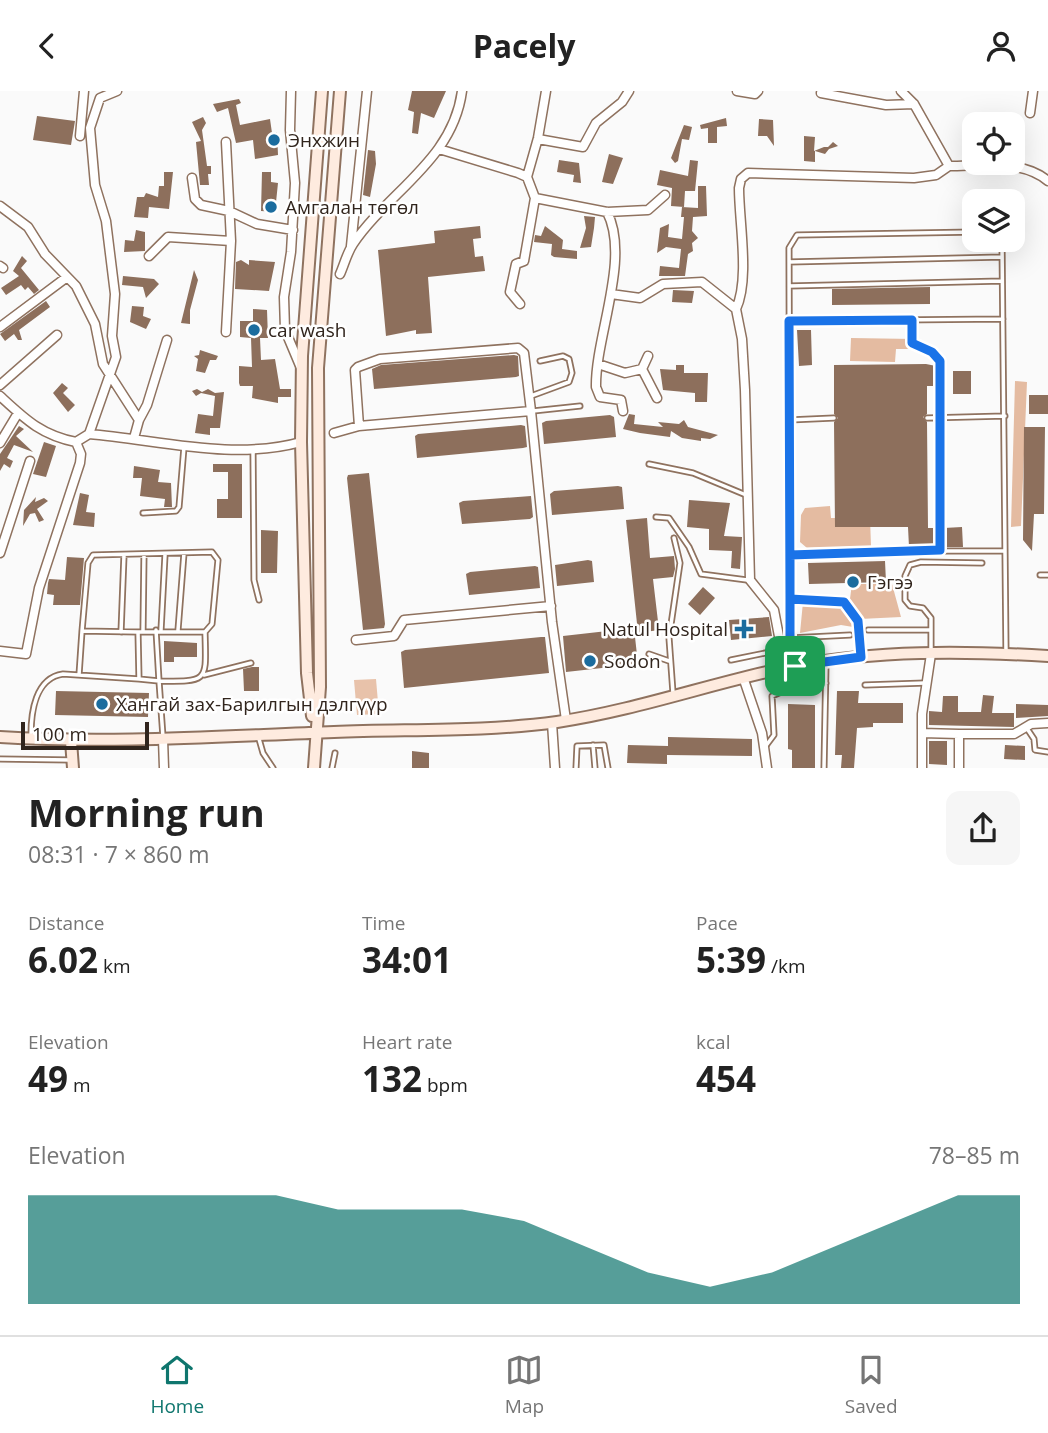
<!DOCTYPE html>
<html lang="en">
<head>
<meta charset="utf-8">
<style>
	:root { --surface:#fff; --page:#f6f6f6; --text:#222; --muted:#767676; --line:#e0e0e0; --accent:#0f766e }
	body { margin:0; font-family:"Open Sans",sans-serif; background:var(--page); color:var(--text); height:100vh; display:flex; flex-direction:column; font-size:26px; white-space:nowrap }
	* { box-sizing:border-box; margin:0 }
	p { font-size:23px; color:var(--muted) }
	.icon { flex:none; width:38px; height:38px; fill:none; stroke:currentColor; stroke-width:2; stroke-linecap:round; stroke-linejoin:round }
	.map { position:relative; height:677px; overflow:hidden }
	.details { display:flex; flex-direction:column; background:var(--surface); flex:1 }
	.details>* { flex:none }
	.controls { position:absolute; left:962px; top:21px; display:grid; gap:14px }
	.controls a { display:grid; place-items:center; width:63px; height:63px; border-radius:14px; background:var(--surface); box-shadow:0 7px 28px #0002; font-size:35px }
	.scale { position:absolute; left:21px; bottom:18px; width:128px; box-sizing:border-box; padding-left:7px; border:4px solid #31251d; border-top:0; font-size:19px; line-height:24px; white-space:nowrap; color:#31251d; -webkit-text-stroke:5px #fff; paint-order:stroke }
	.pin { position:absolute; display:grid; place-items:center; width:60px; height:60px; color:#fff; margin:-30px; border-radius:14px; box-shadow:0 4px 10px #0006 }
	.round { display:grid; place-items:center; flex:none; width:74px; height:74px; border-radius:14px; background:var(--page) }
	.overview { display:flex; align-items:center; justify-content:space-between; height:119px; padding:0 28px }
	h1 { font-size:38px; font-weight:700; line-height:52px }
	.metrics { display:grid; grid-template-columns:repeat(3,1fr); gap:10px; height:119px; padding:7px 28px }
	.metrics div { display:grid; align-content:center }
	.metrics b { font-size:35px; font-weight:700 }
	.metrics small { font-size:19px; font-weight:400 }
	.metrics p { font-size:19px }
	.chart { height:196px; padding:14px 28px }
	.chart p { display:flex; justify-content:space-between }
	.chart svg { width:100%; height:126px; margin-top:7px; fill:var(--accent); opacity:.7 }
	header { display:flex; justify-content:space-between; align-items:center; height:91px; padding:0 28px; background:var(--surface); font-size:32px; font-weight:700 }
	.dock { display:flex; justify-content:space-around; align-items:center; height:98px; border-top:2px solid var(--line); background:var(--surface); font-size:19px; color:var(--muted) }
	.dock a { display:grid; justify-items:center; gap:4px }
	.dock .current { color:var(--accent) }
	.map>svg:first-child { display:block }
</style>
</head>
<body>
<header><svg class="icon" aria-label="back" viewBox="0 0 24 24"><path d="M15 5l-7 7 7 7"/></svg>Pacely<svg class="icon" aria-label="person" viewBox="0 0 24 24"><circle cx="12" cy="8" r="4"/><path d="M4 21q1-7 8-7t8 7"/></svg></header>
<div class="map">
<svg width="1048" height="677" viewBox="0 0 1048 677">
	<rect width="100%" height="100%" fill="#fafafa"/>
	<!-- green -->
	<path fill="#e8c2aa" d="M376,588L379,623L357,624L354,589Z"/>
	<!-- forest -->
	<path fill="#e4bba1" d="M851,247L914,248L913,258H896L895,271L850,270Z
		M1015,290L1027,291L1021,435L1011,436Z
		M830,415L831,427H870L871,455L807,457L800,451L801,424L805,417Z
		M852,493H892L901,526L860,528L849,515Z
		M837,509L853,528V536L841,534L800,542L803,511Z"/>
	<!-- building -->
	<path fill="#8d6f5c" d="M412,0H446L434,27L421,22L418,43L412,42L414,21L408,19Z
		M239,8L241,12L236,14L240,34L270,28L272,42L277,41L278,64L255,68L253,49L236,52L228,17L217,21L213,13Z
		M37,25L75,30L71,54L33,49Z
		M203,26L206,32L202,39L207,75H211V83H208L209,94H200L196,51L201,50L192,31Z
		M726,27L727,35L717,36V52H708V37L701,38L700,34Z
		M759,28L773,29L774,55L767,45H758Z
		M684,34L692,36L689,49L682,48L678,70L675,72L671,67Z
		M804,45L815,46L814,60L824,56H828L833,51L838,55L829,58L825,63L815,60V71L804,70Z
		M368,59L375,60L376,73L370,106L363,104Z
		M609,63L623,67L613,93L602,91Z
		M559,69L579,72L581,92L573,91L574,84L557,81Z
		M690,69L698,70L695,100H685L684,116L671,115L672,97L657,94L660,79L688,85Z
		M164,81H173L169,118L149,116L148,127L134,126L137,106H144L146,102L158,106L159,95H164Z
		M262,81H271V91L278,92L275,121L261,120Z
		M698,95H706L707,125L693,126L692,140L698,147L692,152L693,160L688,163L685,185H659L660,175L679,177L681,158L666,156L657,162L660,137L669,133L668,146L682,148L684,126H681L682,116L698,117Z
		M584,125L595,126L594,137L591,156L580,157L586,137Z
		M480,135L481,147L473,148L475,166L483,165L485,180L428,186L432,242L416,243V239L386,245L378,159L435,152L434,140Z
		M545,135L563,149L562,158L577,160V168L554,166L551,164L552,153L534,151L535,144L541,145Z
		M136,139L145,141V160L124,161L125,149L134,150Z
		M22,165L27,170L21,177L39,199L34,203L28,196L25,199L21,194L6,204L1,197L19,185L13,180Z
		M241,169L249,174V169L275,171L269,200L235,198L236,171Z
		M194,179L198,189L190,219V233L181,232Z
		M123,185L154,188L159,193L146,207L143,196L122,194Z
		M930,196V213L832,214V198Z
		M673,199L694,200L692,212L672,211Z
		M46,210L50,216L19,239L22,249H18L14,243L5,250L0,243Z
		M132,215L144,216L143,225L151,228L146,238L130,231Z
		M253,218L267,219L268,247H260L261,269L275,268L280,298H291V306H278V312L252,307L253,295H240L239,292V275L252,276L251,247L240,246V230H253Z
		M797,239H811L812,274L799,275Z
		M200,259L218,265L216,269H210L205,282L196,280L198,268L194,265L199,264Z
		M514,264L518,265L519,285L516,286L374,298L372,278L381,274Z
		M926,273L936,275V295H927V323L923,326L927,331L928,437H936V456H909L908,436H835L834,331L838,327L834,323V274Z
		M676,274H684V282H708L707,311H695V302L663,299L660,278L676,279Z
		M953,280H971V303H953Z
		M62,292L68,297L63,302L75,314L68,321L53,302Z
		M197,298L202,301L208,298L215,302L224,301L220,337H210V344L195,342L198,323L213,325L215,305L201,302L196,305L192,300Z
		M1029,304H1048V323H1029Z
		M629,323L635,324L634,333L663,336L658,331L679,333L684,329L688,336L718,344L710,348L701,347V350L682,347L671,340L670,346L640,342L623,338Z
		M610,324L614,326L616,346L544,353L542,332L546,330Z
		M521,334L525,335L527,356L523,357L417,367L415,345L418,343Z
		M19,335L24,338L16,345L33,361L14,354L7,367L13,370L10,377L4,373L0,380V363Z
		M1024,336H1045L1044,423H1034L1032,460L1023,449Z
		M44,351L56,355L46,386L33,383Z
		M213,373H242V427H217V408H228V381H213Z
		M134,375L160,379L158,391L171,392L172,416H164L165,408L140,405L142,387H133Z
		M369,382L385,533L384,537L363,539L347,387L348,384Z
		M618,395L622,396L624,418L552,424L550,403L554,400Z
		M80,402L89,404L86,421L95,422L94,436L73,434Z
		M531,405L533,426L530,428L462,433L459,412L463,410Z
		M36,406L35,411L44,407L48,410L37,418L44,429L39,431L35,422L30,423L23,435L24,419Z
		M689,409L730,412L724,445L742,446L740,478L731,477L732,460L709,459V438L687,436Z
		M647,427L650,467L674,465L675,478L673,486L653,488L659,539L638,542L626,429Z
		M962,436L963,456H944V437Z
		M261,439L278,440L277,482H261Z
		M67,466L84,467L80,514H53L54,504L47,503L48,492L49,488L65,489Z
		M588,469L592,470L594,491L557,495L555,474Z
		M885,470L886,491L809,493L808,472Z
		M535,475L538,476L540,497L469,504L466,483L470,481Z
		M703,496L715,507L700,524L688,513Z
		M769,526L772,545L731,549L729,529Z
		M634,537L638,573L566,581L563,545Z
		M541,546H545L549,582L404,597L401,561L405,559Z
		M164,550L197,552V566H174V571H164Z
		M252,576H259V600H244L243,578Z
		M56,600L149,602L148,626L55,624Z
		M837,600H859L858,612H903V632H873V636L857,637L854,677H841L842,664H835Z
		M983,604L994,605L992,622H1014V636L929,634V620L942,621L943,605H958V621H981Z
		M788,613L815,614V677H792V659L788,658Z
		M1016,613L1048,614V625L1016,627Z
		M668,646L752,648V665L667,664V673L627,672L628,654L668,655Z
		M929,650H947V674L929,673Z
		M1005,654L1025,655V669L1004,668Z
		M412,660L429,662V677H412Z"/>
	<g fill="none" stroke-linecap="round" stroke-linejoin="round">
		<!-- lane casing -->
		<g stroke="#8f725f" stroke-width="7">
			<path id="lane" d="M999,149L1002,151L1006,562
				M789,171L1002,166
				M789,195L1002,190
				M912,229V252L932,261L940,270V459
				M789,230L1003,228
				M531,305L569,291L572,282L569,268L563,265L540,270
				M533,320L580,315
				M927,327L1005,325
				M789,329L834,327
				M253,359L254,489L259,509
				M649,373L693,382L746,404
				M143,422L176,420L179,416L184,356
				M656,426L669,427L689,456L701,483L747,489
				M790,464L896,460H1004
				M1040,484H1048
				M790,508L844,511L858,530L861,564
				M161,539L165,464
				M178,539L184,462
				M868,539H931
				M82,540L88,472L93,464L212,461L218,469L212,533L205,541
				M143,540L144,463
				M121,541L124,464
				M790,547L850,544
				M931,561V527L923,517L910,515L905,509V485L910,474L921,471L982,472
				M649,563L669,570
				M731,569L780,559
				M795,573L790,547L789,157L797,144L975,141
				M79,584L82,540L138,541
				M204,584L251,572
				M139,588L159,590L156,539
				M865,594L925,592
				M673,602L669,547L680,472L674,447
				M1026,636L1034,648L1035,659L1048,661
				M31,644C31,622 35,587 63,583L139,588L138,541H205C206,590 210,591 159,590L163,646
				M259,648L263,662L273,677
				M593,654L595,677
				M765,656L774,644L772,605L795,595L826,592
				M0,668L71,669
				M332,677L335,662
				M576,677L577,655L604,654L608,677
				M824,677L826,572"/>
		</g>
		<!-- street casing -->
		<g stroke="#8f725f" stroke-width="11">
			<path id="street" d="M291,0L290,39L295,92L291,161L284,206L285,239L301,277
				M737,0L755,3L758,0
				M901,0L914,13L949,75C982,75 1022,68 1048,90
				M821,2L886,14L914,13
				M1030,22L1033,0
				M80,45L84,0
				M538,48L583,56L596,32L622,11L629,0
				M439,58L518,82L527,86L535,107L607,121L648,119L665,104
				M527,86L538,47L546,0
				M192,87L195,108L201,114L229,120L257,133L293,139
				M0,115L28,136L45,163L76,195L95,233L103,273L139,329L134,347
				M607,121C631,167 595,246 596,296L600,306L621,309L623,320
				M351,155L367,0
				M149,165L168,146L231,150L226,51
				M0,175L3,177
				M340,183C344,174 347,162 353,153C389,100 453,69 462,0
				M611,203L640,207L663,193L702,191L736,218L742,248L745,299L750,489L774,519L785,577
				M520,213L510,201L516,173L524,170L535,107
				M736,218C750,188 739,131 739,97L741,88L748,82L914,87L936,84L949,75
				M0,236L67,186
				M226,241L231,150
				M598,273L625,282L642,278L648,265
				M642,278L657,307
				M0,294L57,244
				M0,305C25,328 41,344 76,351L89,343C159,349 233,370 301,351
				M531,320L552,531L566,629
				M139,329L147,314L167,249
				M334,342L359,335L531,320L524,262L518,257L380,268L358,276L355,279L359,335
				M89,343L116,266L112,245L115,203L106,130L95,94L90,37L100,7L117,0
				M0,352L18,322
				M0,462L30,370
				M356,549L394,545L404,529L551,515
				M0,560L26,563L39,497L80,372L81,363L76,351
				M744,589L762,642L767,677
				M552,632L555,677
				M922,642L959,643V677
				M959,643H1014L1031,633L1048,632
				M163,648L164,677
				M922,677V623L931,563"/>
		</g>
		<!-- secondary casing -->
		<g stroke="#8f725f" stroke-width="14">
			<path id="secondary" d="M312,625L307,582L301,351L302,265L322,0
				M0,646C112,653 223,645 334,641C407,638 484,641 557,631C638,619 714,591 794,575C876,559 965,560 1048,565
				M71,650L73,677
				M314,677L320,596L318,277L340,0"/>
		</g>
		<!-- lane -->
		<use href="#lane" stroke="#fff" stroke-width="3.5"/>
		<!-- street -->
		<use href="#street" stroke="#fff" stroke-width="8"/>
		<!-- secondary -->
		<use href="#secondary" stroke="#feebdf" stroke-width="10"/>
	</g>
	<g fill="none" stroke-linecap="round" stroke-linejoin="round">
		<!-- route casing -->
		<g stroke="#fff" stroke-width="14">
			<path id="route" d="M795,575L861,566L858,530L844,511L790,508L789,230L912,229V252L932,261L940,270V459L790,464V547L795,575"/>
		</g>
		<!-- route -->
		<use href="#route" stroke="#1a73e8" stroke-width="9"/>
	</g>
	<!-- markers -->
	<g fill="#1b6c9e" stroke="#fff" stroke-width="2.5">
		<circle cx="274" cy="49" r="7"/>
		<circle cx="271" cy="116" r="7"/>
		<circle cx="254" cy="239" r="7"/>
		<circle cx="853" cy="491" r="7"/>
		<path d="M740.5 527.5h7v7h7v7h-7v7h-7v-7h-7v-7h7z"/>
		<circle cx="590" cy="570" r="7"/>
		<circle cx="102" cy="613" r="7"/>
	</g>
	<g text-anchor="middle" stroke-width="5" stroke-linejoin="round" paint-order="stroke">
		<!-- poi labels -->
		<g font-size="19" fill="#31251d" stroke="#fff" text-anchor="start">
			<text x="288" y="56">Энхжин</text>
			<text x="285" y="123">Амгалан төгөл</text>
			<text x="268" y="246">car wash</text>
			<text x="867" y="498">Гэгээ</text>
			<text x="728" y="545" text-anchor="end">Natul Hospital</text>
			<text x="604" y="577">Sodon</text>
			<text x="116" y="620">Хангай зах-Барилгын дэлгүүр</text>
		</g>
	</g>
</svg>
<div class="controls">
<a><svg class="icon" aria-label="locate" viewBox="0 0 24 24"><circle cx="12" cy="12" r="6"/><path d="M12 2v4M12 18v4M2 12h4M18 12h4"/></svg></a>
<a><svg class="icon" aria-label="layers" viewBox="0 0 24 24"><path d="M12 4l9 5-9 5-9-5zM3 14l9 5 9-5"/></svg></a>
</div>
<div class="scale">100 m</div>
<div class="pin" style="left:795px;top:575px;background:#1e9e55"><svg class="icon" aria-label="arrive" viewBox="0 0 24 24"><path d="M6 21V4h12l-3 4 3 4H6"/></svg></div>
</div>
<section class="details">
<div class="overview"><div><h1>Morning run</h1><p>08:31 · 7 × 860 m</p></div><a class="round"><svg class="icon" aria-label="share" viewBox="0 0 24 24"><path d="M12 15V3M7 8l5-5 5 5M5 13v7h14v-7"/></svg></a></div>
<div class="metrics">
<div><p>Distance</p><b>6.02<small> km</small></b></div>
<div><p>Time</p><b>34:01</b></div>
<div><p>Pace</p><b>5:39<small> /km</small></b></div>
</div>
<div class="metrics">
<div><p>Elevation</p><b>49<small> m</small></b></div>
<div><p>Heart rate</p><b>132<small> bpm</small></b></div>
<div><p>kcal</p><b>454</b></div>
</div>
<div class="chart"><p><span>Elevation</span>78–85 m</p>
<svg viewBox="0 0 160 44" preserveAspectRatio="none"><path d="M0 44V6L10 6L20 6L30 6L40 6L50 11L60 11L70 11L80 15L90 24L100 33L110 38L120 33L130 24L140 15L150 6L160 6V44z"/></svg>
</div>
</section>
<nav class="dock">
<a class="current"><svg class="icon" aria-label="home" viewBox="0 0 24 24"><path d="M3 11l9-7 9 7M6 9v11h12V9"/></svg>Home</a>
<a><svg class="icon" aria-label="map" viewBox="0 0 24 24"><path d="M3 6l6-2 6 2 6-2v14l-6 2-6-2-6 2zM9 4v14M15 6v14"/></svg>Map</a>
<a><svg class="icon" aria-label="saved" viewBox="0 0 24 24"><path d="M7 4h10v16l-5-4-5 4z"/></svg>Saved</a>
</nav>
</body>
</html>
